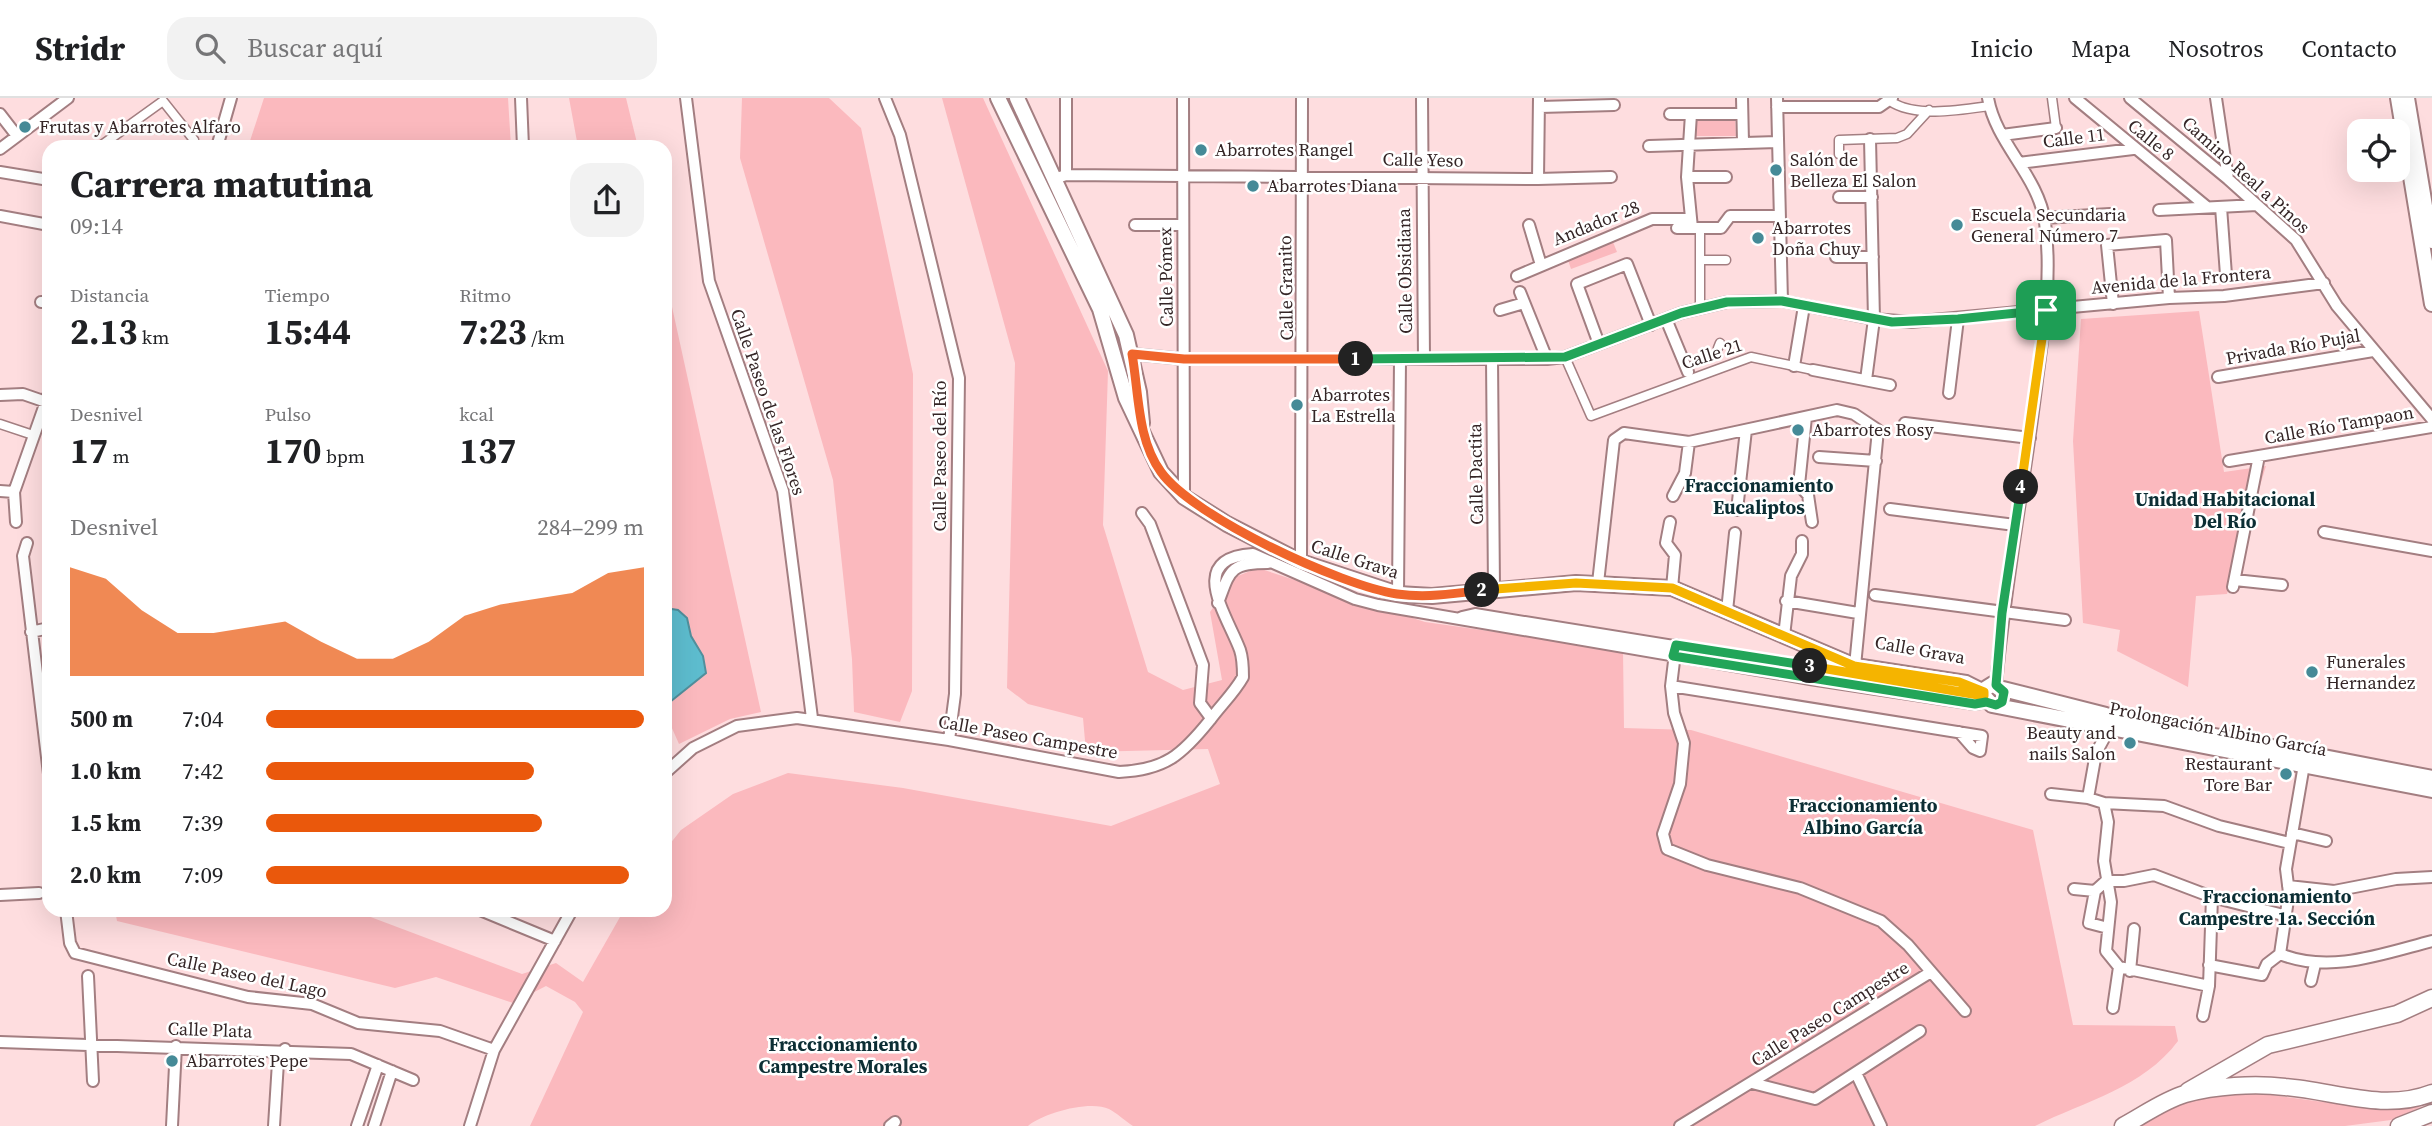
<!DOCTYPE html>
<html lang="es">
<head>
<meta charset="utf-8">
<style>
	:root { --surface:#fff; --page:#f2f2f2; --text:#202124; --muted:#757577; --line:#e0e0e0; --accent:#ea580c }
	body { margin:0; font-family:"Source Serif 4",serif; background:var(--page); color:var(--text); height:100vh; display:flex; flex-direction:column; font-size:26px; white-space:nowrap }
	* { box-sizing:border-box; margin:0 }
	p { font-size:23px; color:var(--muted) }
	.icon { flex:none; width:38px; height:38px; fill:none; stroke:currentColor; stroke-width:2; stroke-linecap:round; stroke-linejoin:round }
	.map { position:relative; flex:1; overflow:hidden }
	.details { position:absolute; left:42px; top:42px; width:630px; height:777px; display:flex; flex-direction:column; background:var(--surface); border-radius:21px; box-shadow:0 7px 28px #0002 }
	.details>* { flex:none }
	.controls { position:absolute; left:2347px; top:21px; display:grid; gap:14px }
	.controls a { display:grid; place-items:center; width:63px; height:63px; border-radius:14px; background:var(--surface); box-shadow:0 7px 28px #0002; font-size:35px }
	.pin { position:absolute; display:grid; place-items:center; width:60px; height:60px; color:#fff; margin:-30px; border-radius:14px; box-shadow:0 4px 10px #0006 }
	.km { position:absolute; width:35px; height:35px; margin:-18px; border-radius:50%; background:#222; color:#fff; font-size:19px; line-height:35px; text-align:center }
	.round { display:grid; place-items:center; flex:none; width:74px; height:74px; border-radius:21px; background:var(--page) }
	.summary { display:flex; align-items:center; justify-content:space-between; height:119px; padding:0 28px }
	h1 { font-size:38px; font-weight:700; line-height:52px }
	.metrics { display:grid; grid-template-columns:repeat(3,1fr); gap:10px; height:119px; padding:7px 28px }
	.metrics div { display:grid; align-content:center }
	.metrics b { font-size:35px; font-weight:700 }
	.metrics small { font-size:19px; font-weight:400 }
	.metrics p { font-size:19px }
	.chart { height:196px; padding:14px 28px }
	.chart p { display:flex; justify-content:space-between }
	.chart svg { width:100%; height:126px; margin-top:7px; fill:var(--accent); opacity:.7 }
	ul { padding:0 28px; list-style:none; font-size:23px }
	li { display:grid; grid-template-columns:112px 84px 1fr; align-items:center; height:52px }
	li i { height:18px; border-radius:9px; background:var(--accent) }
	header { display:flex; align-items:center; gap:42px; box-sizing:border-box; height:98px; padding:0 35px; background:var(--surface); border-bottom:2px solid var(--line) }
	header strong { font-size:33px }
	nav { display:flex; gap:38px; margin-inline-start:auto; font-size:24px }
	.search { width:490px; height:63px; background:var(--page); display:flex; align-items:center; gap:18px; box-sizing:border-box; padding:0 24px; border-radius:21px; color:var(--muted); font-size:26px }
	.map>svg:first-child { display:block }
</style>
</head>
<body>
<header>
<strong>Stridr</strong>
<div class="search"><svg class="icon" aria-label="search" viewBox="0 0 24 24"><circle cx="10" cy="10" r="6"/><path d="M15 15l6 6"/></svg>Buscar aquí</div>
<nav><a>Inicio</a><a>Mapa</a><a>Nosotros</a><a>Contacto</a></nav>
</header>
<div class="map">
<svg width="2432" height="1028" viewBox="0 0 2432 1028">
	<rect width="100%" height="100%" fill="#fedddf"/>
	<!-- green -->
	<path fill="#fbb9be" d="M264,0H508L511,49H248Z
		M569,0H626L638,49H578Z
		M742,0H829L861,30L913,276L912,593L900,624L854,614L852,561L833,382L740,60Z
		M942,0H983L1108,273L1103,427L1148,574L1183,592L1222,582L1210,514L1235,479L1258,470L1425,524L1623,552L1624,630L1691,632L2033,732L2073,927L2175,928L2178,943C2143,990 2085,1003 2035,1028H1133C1125,1023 1117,1015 1109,1011C1090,1002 1043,1015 1028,1028H530L583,914L575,904L546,888L513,905L436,879L395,890L117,823L115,812H352L522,876L556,865L583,884L624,812H665V752L681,732L733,696L788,675L903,690L1111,728L1220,686L1208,651L1086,654L1083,620L1028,606L1007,590L1015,265Z
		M1696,20H1735L1736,38H1696Z
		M1611,139L1617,154L1571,171L1566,156Z
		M665,177L761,614L730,621L679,646L671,628L665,624Z
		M2199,213L2224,374L2266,368L2227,496L2196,498L2188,589L2117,553L2120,532L2083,525L2073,343L2081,221Z
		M2250,994L2338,1006L2421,1009L2391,1022L2345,1028H2134L2184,1003Z"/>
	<!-- water -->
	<path fill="#5dbcce" stroke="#518f9c" stroke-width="2" d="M665,510L678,512L687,520L691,538L703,558L706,575L665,608Z"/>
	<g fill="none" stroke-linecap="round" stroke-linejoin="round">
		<!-- pedestrian casing -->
		<g stroke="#a37e81" stroke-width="11">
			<path id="pedestrian" d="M2052,0L2056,30
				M1890,3C1914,20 1961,12 1989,8
				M99,49L163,3L194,42
				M1839,56V42L1897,40L1907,36L1929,12
				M1700,130V209
				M1700,162H1726
				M1718,250L1720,245
				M1565,259L1591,318L1751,259L1813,272
				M0,326L33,337"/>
		</g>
		<!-- minor casing -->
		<g stroke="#a37e81" stroke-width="14">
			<path id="minor" d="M521,0L523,49
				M686,0L709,183L783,393L812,620
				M885,0L900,37L959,280L955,596L949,642
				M1183,0L1184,399
				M1422,0L1424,261
				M1742,0L1743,44
				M1777,0L1782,203
				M1988,0C1996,46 2038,77 2045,124C2052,177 2044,229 2037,282C2025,384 2005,484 1996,587
				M2075,0L2207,109
				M2130,0L2228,81L2296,142L2337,208L2432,321
				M2216,0L2228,81
				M1540,9L1614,7
				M1777,9H1879L1892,0
				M0,16L17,38
				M1670,16H1742
				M1691,16L1687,79L1692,130
				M2002,37L2056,30
				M1649,48L1777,44
				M217,49L231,0
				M0,51L68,0
				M2019,65L2133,51
				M0,74L49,82
				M1066,77L1538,81L1611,79
				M1060,79L1066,77V0
				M1687,79H1726
				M1538,81L1539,0
				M1839,99H1872
				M2221,109L2226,177
				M2159,112L2257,107
				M0,118L49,127
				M2044,120L2110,116
				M1135,127H1182
				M1529,127L1541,167
				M1677,130H1721L1730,118H1777
				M1836,159H1873
				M1517,178L1652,121H1691
				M1520,194L1547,261
				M41,204H49
				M2113,206L2107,147L2166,142L2169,200
				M1500,212L1524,205
				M1666,221L1688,274
				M1599,246L1577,186L1627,166L1651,227
				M1132,256L1184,261H1547L1565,259L1681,215L1727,204L1782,203L1874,221L1911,224L2169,200L2224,198L2324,185
				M1492,261L1494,490
				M1794,268L1804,208
				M1813,272L1890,287
				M2218,279L2373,253
				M1866,282L1874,221L1870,41
				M1949,295L1958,221
				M0,297L23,296L49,305
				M1806,319L1799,387L1808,397L1812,424
				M1905,325L2030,340
				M1819,359L1876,363
				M2229,363L2432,329
				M0,393L14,394
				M1673,398L1685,375L1689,344
				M1890,411L2015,427
				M1737,412L1746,332
				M1142,415L1150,426L1203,567L1200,605L1211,620
				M16,424L14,394L49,295
				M1670,424L1666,445L1675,457L1672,490
				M2324,434L2432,453
				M27,445L23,458L49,676
				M1301,464L1302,0
				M2235,482L2282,487
				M1598,485L1614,342L1624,335L1689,344L1837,312L1854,316L1878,332L1855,568
				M2233,489L2259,358
				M1398,496L1400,262
				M1875,497L2065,522
				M1786,503L1858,515
				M1218,505C1230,473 1229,465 1268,465
				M1727,513L1735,435
				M1462,519L1475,516L1984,598
				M31,534L49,530
				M1784,538L1791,478L1802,456V443
				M1676,547L1671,588L1674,615L1684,645L1680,686L1663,736L1667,751L1707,767L1800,790L1881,823L1908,847L1965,913
				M1671,588L1982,638L1980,653L1973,650L1959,634
				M665,675L693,650L737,628L797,620L949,642L1119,674C1165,672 1182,657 1210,622C1221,607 1234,595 1243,579C1243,569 1243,561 1240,552C1227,517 1185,460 1253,456L1355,501L1378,507L1810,581L1975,606L1986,604
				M2051,696L2088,700L2104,705L2164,708L2219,728L2290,745
				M2088,700L2096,655L2113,624
				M2104,705L2108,724L2104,763L2111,804L2106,853L2119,869L2209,888
				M2292,735L2326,743
				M2288,788L2334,793L2396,781L2432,779
				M2074,791L2095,793L2106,783H2124L2154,777L2212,799L2287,818
				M2095,793L2089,825L2108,830
				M0,797L39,795
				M66,812L70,845L75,855L248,899L312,906L358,925L440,933L494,952
				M480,812L555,843
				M2280,856C2330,876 2382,856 2432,843
				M2209,867L2262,877L2267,866L2280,856L2289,795L2286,771L2305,661
				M2130,873L2134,831
				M88,878L93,983
				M2311,883L2315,866
				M2113,910L2119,869
				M2203,918L2209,888L2212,799
				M0,944L351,956L413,982
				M1856,975L1881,1028
				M1752,985L1815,1001L1920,933
				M172,1028L176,948
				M274,1028L278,964L285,951
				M357,1028L378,967
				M374,1028L392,973
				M470,1028L494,952L572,812
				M890,1028L895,1024
				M1680,1028L1931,874"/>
		</g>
		<!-- tertiary casing -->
		<g stroke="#a37e81" stroke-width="16">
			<path id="tertiary" d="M2408,0L2432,144"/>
		</g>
		<!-- secondary casing -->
		<g stroke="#a37e81" stroke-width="18">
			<path id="secondary" d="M998,0L1100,211L1126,300L1161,374L1184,399L1227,426L1301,464L1398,496L1432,498L1576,485L1672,490L1855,568L1966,585L1984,594
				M1017,0L1126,237L1139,294L1142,325
				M2398,0L2432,206
				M2003,591L2106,617L2432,680
				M1996,607L2002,604L2004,594L1993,586L1985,591L1984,598L1992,607L2432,692"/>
		</g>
		<!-- primary casing -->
		<g stroke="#a37e81" stroke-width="19">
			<path id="primary" d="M2188,993L2268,947L2397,916L2432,900
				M2123,1028C2142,1018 2164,1002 2185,996C2215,988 2254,985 2285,989C2335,993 2383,1014 2432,995
				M2399,1028L2432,1015"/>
		</g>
		<!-- pedestrian -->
		<use href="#pedestrian" stroke="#fff" stroke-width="8"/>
		<!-- minor -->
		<use href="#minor" stroke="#fff" stroke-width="10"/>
		<!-- tertiary -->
		<use href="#tertiary" stroke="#fff" stroke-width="12"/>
		<!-- secondary -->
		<use href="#secondary" stroke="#fff" stroke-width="14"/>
		<!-- primary -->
		<use href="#primary" stroke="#fff" stroke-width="16"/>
	</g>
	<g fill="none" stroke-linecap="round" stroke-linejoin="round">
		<!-- split-1 casing -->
		<g stroke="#fff" stroke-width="14">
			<path id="split-1" d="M1356,261L1565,259L1681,215L1727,204L1782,203L1892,224L1958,221L2046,212"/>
		</g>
		<!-- split-2 casing -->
		<g stroke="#fff" stroke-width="14">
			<path id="split-2" d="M1356,261H1184L1132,256C1139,295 1137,341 1161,374C1193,419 1342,488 1397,496C1426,500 1453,496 1482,492"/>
		</g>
		<!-- split-3 casing -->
		<g stroke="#fff" stroke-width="14">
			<path id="split-3" d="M1482,492L1576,485L1672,490L1854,568L1959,584L1984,594V598L1810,568"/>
		</g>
		<!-- split-4 casing -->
		<g stroke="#fff" stroke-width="14">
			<path id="split-4" d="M1810,568L1676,547L1673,558L1975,606L1986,604L1996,607L2002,604L2004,594L1996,587L2002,515L2021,389"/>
		</g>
		<!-- split-5 casing -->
		<g stroke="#fff" stroke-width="14">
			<path id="split-5" d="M2021,389L2046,212"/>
		</g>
		<!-- split-1 -->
		<use href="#split-1" stroke="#22a559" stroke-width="9"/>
		<!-- split-2 -->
		<use href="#split-2" stroke="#f0652b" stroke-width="9"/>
		<!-- split-3 -->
		<use href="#split-3" stroke="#f5b400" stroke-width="9"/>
		<!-- split-4 -->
		<use href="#split-4" stroke="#22a559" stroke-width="9"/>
		<!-- split-5 -->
		<use href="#split-5" stroke="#f5b400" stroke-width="9"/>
	</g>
	<!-- markers -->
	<g fill="#458a97" stroke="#fff" stroke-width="2.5">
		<circle cx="25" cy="29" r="7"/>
		<circle cx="1201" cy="52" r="7"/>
		<circle cx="1776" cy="72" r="7"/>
		<circle cx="1253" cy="88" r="7"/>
		<circle cx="1957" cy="127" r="7"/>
		<circle cx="1758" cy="140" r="7"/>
		<circle cx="1297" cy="307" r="7"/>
		<circle cx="1798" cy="332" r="7"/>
		<circle cx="2312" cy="574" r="7"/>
		<circle cx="2130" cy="645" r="7"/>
		<circle cx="2286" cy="676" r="7"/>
		<circle cx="172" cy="963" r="7"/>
	</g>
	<g text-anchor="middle" stroke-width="5" stroke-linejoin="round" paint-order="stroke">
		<!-- poi labels -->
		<g font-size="18" fill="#342526" stroke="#fff" text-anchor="start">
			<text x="39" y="35">Frutas y Abarrotes Alfaro</text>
			<text x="1215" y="58">Abarrotes Rangel</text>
			<text x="1790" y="68">Salón de<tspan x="1790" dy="21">Belleza El Salon</tspan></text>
			<text x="1267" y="94">Abarrotes Diana</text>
			<text x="1971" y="123">Escuela Secundaria<tspan x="1971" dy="21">General Número 7</tspan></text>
			<text x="1772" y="136">Abarrotes<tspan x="1772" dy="21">Doña Chuy</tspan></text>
			<text x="1311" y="303">Abarrotes<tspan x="1311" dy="21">La Estrella</tspan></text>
			<text x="1812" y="338">Abarrotes Rosy</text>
			<text x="2326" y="570">Funerales<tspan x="2326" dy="21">Hernandez</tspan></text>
			<text x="2116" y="641" text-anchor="end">Beauty and<tspan x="2116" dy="21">nails Salon</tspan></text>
			<text x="2272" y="672" text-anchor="end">Restaurant<tspan x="2272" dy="21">Tore Bar</tspan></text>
			<text x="186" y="969">Abarrotes Pepe</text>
		</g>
		<!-- street labels -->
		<g font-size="18" fill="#342526" stroke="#fff">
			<text transform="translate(2074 40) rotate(-7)" y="6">Calle 11</text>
			<text transform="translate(2151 42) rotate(39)" y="6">Calle 8</text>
			<text transform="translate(1423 62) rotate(1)" y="6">Calle Yeso</text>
			<text transform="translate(2246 77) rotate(42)" y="6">Camino Real a Pinos</text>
			<text transform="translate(1596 125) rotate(-22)" y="6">Andador 28</text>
			<text transform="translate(1405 173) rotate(-91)" y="6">Calle Obsidiana</text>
			<text transform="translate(1166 179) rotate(-91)" y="6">Calle Pómex</text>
			<text transform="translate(2181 182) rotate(-5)" y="6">Avenida de la Frontera</text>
			<text transform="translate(1286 190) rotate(-91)" y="6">Calle Granito</text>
			<text transform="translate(2293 249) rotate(-10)" y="6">Privada Río Pujal</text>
			<text transform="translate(1712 256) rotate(-18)" y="6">Calle 21</text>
			<text transform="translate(768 304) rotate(71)" y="6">Calle Paseo de las Flores</text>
			<text transform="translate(2339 327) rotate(-10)" y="6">Calle Río Tampaon</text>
			<text transform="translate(940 358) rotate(-90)" y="6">Calle Paseo del Río</text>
			<text transform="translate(1476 376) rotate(-91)" y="6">Calle Dactita</text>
			<text transform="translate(1355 461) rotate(18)" y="6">Calle Grava</text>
			<text transform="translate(1920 552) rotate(10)" y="6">Calle Grava</text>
			<text transform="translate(2218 631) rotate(11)" y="6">Prolongación Albino García</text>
			<text transform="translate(1028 639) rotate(10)" y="6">Calle Paseo Campestre</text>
			<text transform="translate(247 877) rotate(12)" y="6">Calle Paseo del Lago</text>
			<text transform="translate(1830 916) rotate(-32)" y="6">Calle Paseo Campestre</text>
			<text transform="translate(210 932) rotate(2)" y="6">Calle Plata</text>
		</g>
		<!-- neighbourhood labels -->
		<g font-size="19" font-weight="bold" fill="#0c2e34" stroke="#fff">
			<text x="1759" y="394">Fraccionamiento<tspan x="1759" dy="22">Eucaliptos</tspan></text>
			<text x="2225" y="408">Unidad Habitacional<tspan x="2225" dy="22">Del Río</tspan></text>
			<text x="1863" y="714">Fraccionamiento<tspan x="1863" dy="22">Albino García</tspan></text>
			<text x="2277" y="805">Fraccionamiento<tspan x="2277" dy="22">Campestre 1a. Sección</tspan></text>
			<text x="843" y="953">Fraccionamiento<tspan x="843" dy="22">Campestre Morales</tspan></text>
		</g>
	</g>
</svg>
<div class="controls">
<a><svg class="icon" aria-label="locate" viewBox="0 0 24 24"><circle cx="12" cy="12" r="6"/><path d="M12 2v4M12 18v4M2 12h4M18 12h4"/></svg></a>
</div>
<div class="pin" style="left:2046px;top:212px;background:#1e9e55"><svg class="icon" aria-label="arrive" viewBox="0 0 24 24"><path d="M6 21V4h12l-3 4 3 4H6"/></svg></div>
<b class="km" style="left:1356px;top:261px">1</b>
<b class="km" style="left:1482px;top:492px">2</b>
<b class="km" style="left:1810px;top:568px">3</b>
<b class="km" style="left:2021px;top:389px">4</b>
<section class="details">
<div class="summary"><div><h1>Carrera matutina</h1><p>09:14</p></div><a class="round"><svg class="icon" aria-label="share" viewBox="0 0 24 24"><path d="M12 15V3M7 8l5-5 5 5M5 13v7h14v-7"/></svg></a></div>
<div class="metrics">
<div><p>Distancia</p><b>2.13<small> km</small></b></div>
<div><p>Tiempo</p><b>15:44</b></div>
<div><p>Ritmo</p><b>7:23<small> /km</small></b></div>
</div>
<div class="metrics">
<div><p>Desnivel</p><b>17<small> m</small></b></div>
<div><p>Pulso</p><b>170<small> bpm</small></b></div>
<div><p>kcal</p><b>137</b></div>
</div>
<div class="chart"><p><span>Desnivel</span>284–299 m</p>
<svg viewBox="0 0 160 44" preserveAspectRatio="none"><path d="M0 44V6L10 10L20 21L30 29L40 29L50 27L60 25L70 32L80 38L90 38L100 32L110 23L120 19L130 17L140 15L150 8L160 6V44z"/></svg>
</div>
<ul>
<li><b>500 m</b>7:04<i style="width:100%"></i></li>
<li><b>1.0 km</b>7:42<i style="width:71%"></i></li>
<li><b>1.5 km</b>7:39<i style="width:73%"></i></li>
<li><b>2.0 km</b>7:09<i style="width:96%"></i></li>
</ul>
</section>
</div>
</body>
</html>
